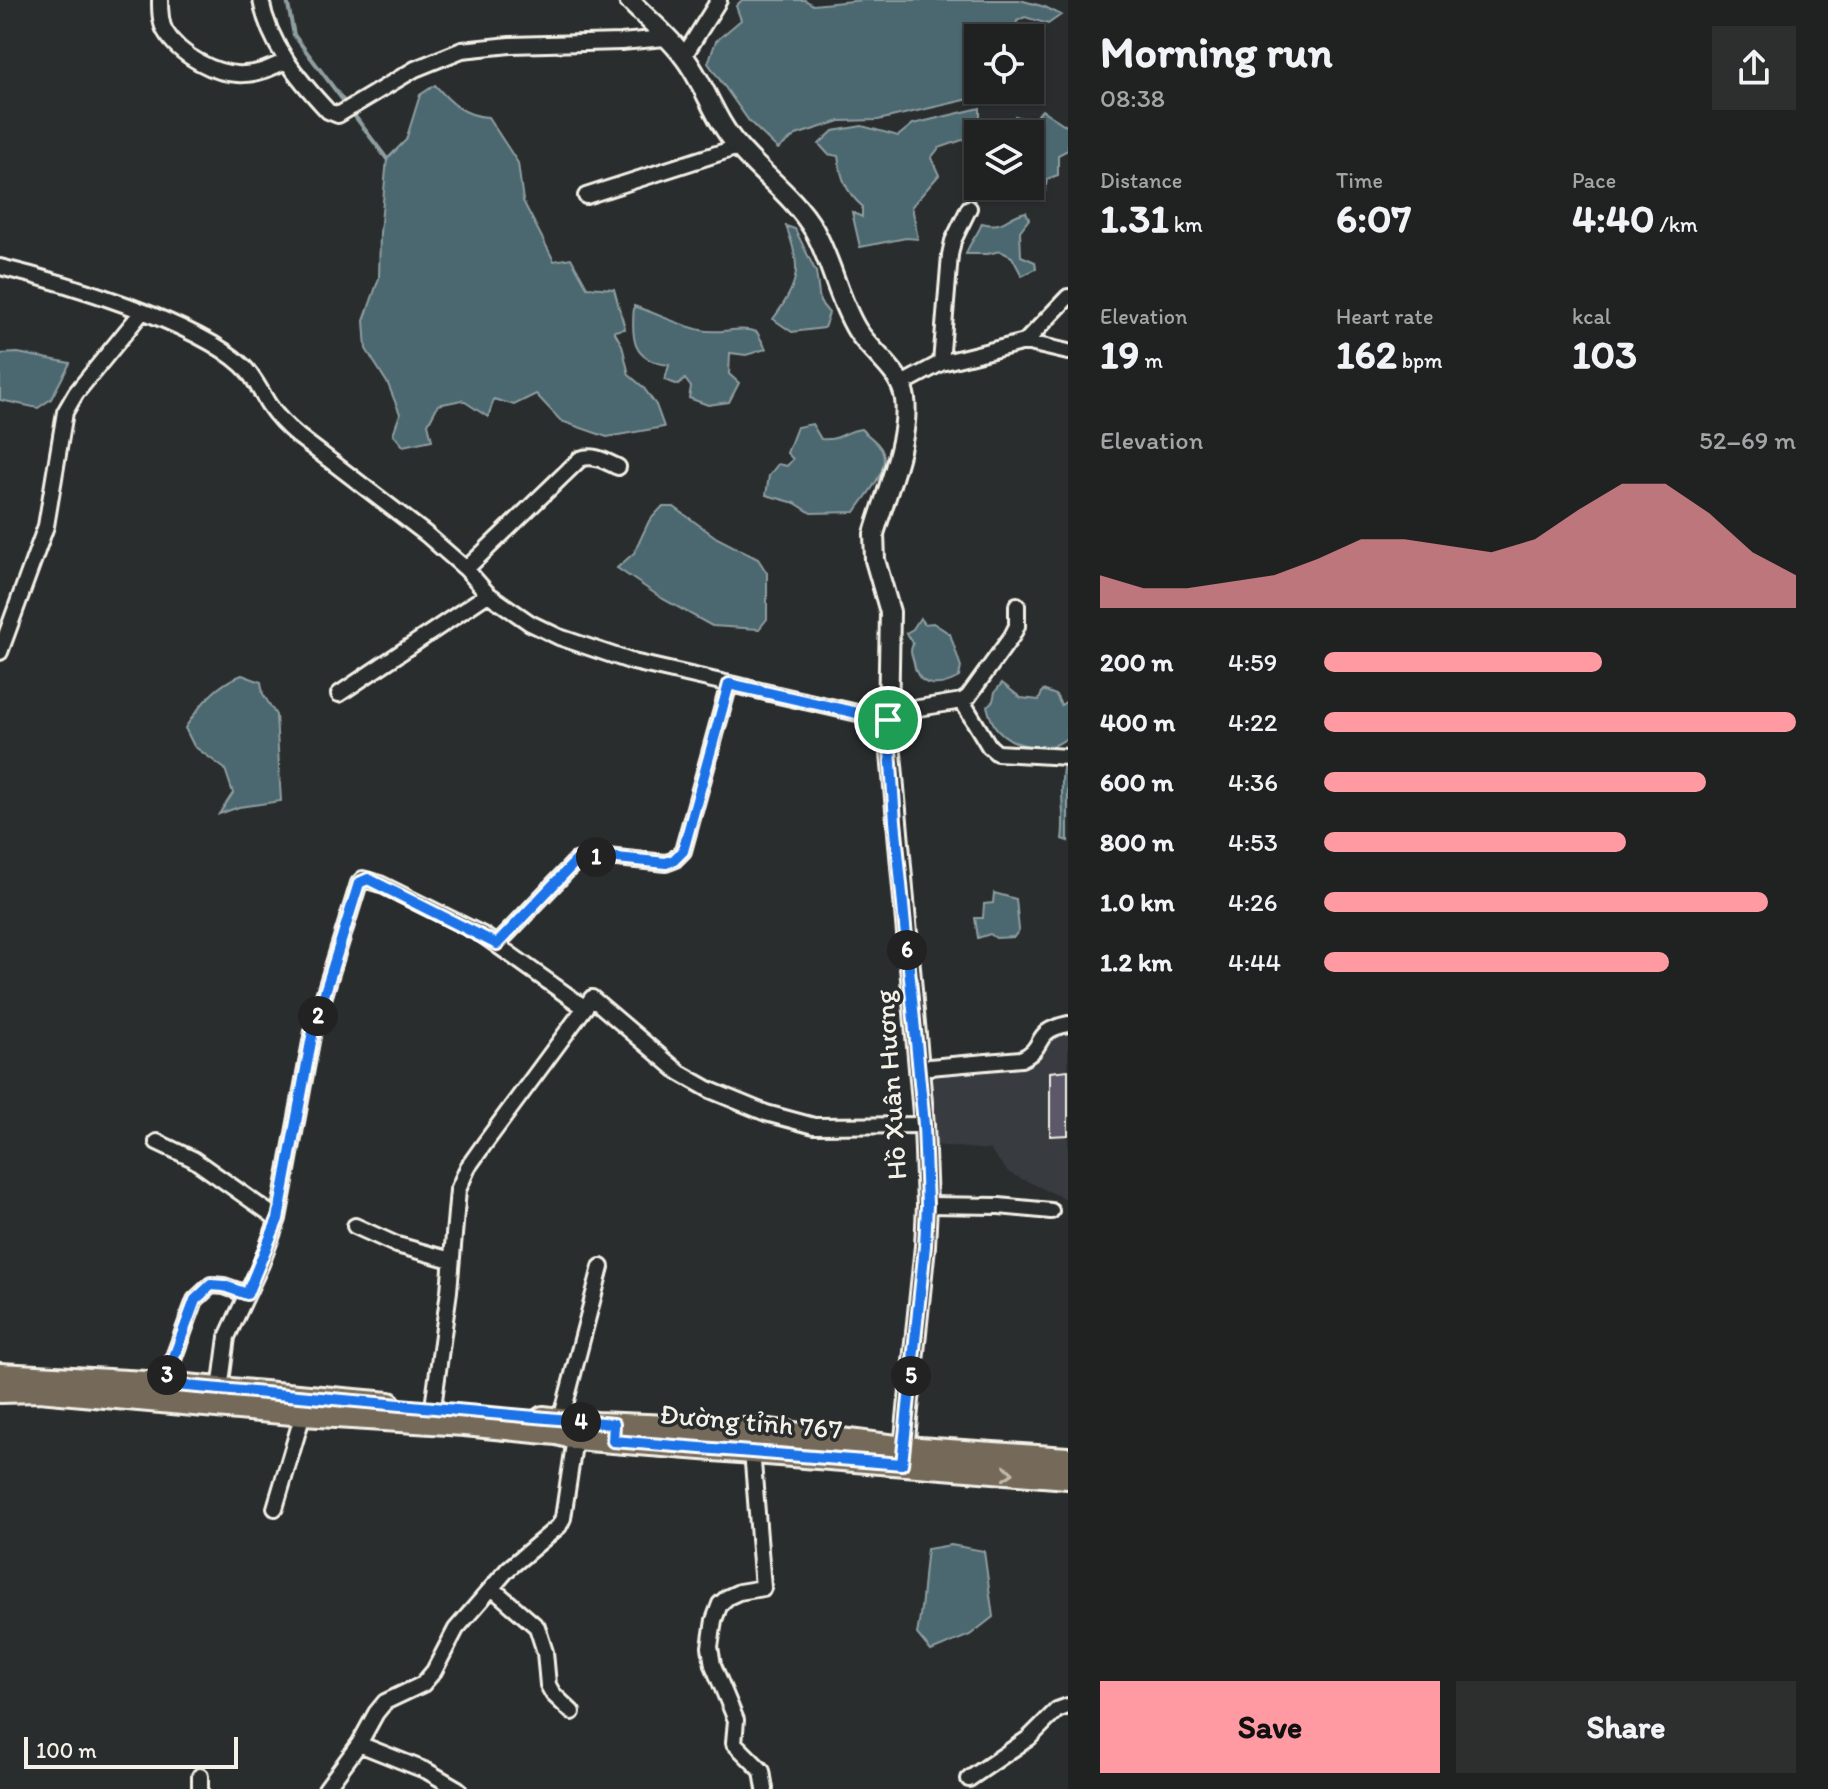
<!DOCTYPE html>
<html lang="en">
<head>
<meta charset="utf-8">
<style>
	:root { --surface:#202222; --page:#2d2f2f; --text:#f1f3f6; --muted:#a2a4a5; --line:#3d3f40; --accent:#ff9aa2 }
	body { margin:0; font-family:Itim,sans-serif; background:var(--page); color:var(--text); height:100vh; display:flex; flex-direction:column; font-size:30px; white-space:nowrap }
	* { box-sizing:border-box; margin:0 }
	p { font-size:26px; color:var(--muted) }
	.icon { flex:none; width:44px; height:44px; fill:none; stroke:currentColor; stroke-width:2; stroke-linecap:round; stroke-linejoin:round }
	.map { position:relative; flex:1; overflow:hidden }
	.drawer { display:flex; flex-direction:column; background:var(--surface); width:760px }
	.drawer>* { flex:none }
	.buttons { position:absolute; left:964px; top:24px; display:grid; gap:16px }
	.buttons a { display:grid; place-items:center; width:80px; height:80px; border-radius:0px; background:var(--surface); box-shadow:0 2px 6px #0004,0 0 0 2px var(--line); font-size:40px }
	.scale { position:absolute; left:24px; bottom:20px; width:214px; box-sizing:border-box; padding-left:8px; border:4px solid #f4f1e8; border-top:0; font-size:22px; line-height:28px; white-space:nowrap; color:#f4f1e8; -webkit-text-stroke:6px #2a2d2e; paint-order:stroke }
	.pin { position:absolute; display:grid; place-items:center; width:68px; height:68px; color:#fff; margin:-34px; border:4px solid #fff; border-radius:50%; box-shadow:0 2px 8px #0007 }
	.km { position:absolute; width:40px; height:40px; margin:-20px; border-radius:50%; background:#222; color:#fff; font-size:22px; line-height:40px; text-align:center }
	.round { display:grid; place-items:center; flex:none; width:84px; height:84px; border-radius:0px; background:var(--page) }
	.overview { display:flex; align-items:center; justify-content:space-between; height:136px; padding:0 32px }
	h1 { font-size:44px; font-weight:800; line-height:60px }
	.metrics { display:grid; grid-template-columns:repeat(3,1fr); gap:12px; height:136px; padding:8px 32px }
	.metrics div { display:grid; align-content:center }
	.metrics b { font-size:40px; font-weight:800 }
	.metrics small { font-size:22px; font-weight:400 }
	.metrics p { font-size:22px }
	.chart { height:224px; padding:16px 32px }
	.chart p { display:flex; justify-content:space-between }
	.chart svg { width:100%; height:144px; margin-top:8px; fill:var(--accent); opacity:.7 }
	.button { display:flex; gap:16px; margin-top:auto; padding:16px 32px }
	.button a { flex:1; height:92px; border-radius:0px; background:var(--accent); color:#111; font-size:32px; font-weight:800; line-height:92px; text-align:center }
	.button a+a { background:var(--page); color:var(--text) }
	ul { padding:0 32px; list-style:none; font-size:26px }
	li { display:grid; grid-template-columns:128px 96px 1fr; align-items:center; height:60px }
	li i { height:20px; border-radius:10px; background:var(--accent) }
	main { display:flex; flex:1; min-height:0 }
	.map>svg:first-child { display:block }
</style>
</head>
<body>
<main>
<div class="map">
<svg width="1068" height="1789" viewBox="0 0 1068 1789">
	<rect width="100%" height="100%" fill="#2a2d2e"/>
	<filter id="ink" filterUnits="userSpaceOnUse"><feTurbulence type="fractalNoise" baseFrequency=".0125" numOctaves="2"/><feDisplacementMap in="SourceGraphic" scale="16" xChannelSelector="R" yChannelSelector="G"/><feConvolveMatrix kernelMatrix="1 2 1 2 8 2 1 2 1" color-interpolation-filters="sRGB"/></filter>
	<g filter="url(#ink)">
		<!-- built -->
		<path fill="#393a40" d="M1068,1029V1200L1009,1173L990,1150L934,1145L927,1072L1025,1064L1046,1038Z"/>
		<!-- water -->
		<path fill="#4c6770" stroke="#8f9ea0" stroke-width="2" d="M742,0H805L813,5L863,0H1020L1045,7L1061,15L1048,24L1025,17L1017,21L1014,38H978V90H994L991,94L878,120L840,121L796,135L778,149L749,121L708,63L716,41L741,20L736,6Z
			M435,85C451,103 464,116 488,117L518,163L523,201L554,261L571,258L587,287L614,289L625,329L614,331L622,345L629,375L643,387L656,405L664,427L607,437L561,421L536,394L514,405L494,399L488,417L462,400L438,405L428,424L432,440L403,446L393,434L400,414L388,384L366,349L364,321L379,278L380,233L387,159L406,140L420,95Z
			M980,108V126L974,136L939,148L931,158L939,175L912,206L918,239L906,238L860,247L852,212L862,217V206C846,192 841,178 838,156L828,154L819,144L833,131L862,126L898,136L913,124Z
			M1042,110L1068,127V150L1058,155V175L1047,179L1045,192L1026,195L1015,192L1014,186H1030V134L995,133L1005,127H1012L1015,116L1033,121Z
			M1026,212L1029,219L1020,231L1021,256L1035,262L1036,269L1022,276L1012,257L1000,251L988,254H966C969,243 978,235 982,223C1005,229 1006,216 1026,212Z
			M786,226L795,229L816,272L820,302L829,313L824,328L792,332L773,319C800,283 802,267 786,226Z
			M634,306C656,313 678,325 701,330C721,335 738,325 757,332L766,349L746,355L730,353L729,374L739,383L729,402L708,405L689,398L691,387L685,379L679,385L665,380L669,365C632,361 631,339 634,306Z
			M18,353L70,363L51,399L38,408L0,400V354Z
			M812,424L821,439C840,441 844,431 861,429C868,436 880,443 883,453C889,472 865,496 855,512L811,513L795,503L766,495L769,476L778,464L787,466L793,459L787,453L797,427Z
			M662,507H674L717,538L758,559L767,573V619L759,629L712,626L663,599L617,568L634,553L649,521Z
			M920,618L924,624L933,623L950,634L961,667L959,677C940,688 918,689 914,663C912,654 909,653 913,644L906,633L913,629Z
			M242,675L261,682L263,694L276,715L281,801L239,807L219,814L233,793L225,769L194,746L185,728C200,705 216,684 242,675Z
			M1002,683L1021,698L1039,700L1043,690L1056,695L1061,705L1067,701L1068,741L1064,740C1046,754 1013,746 998,730C992,724 989,714 987,706L993,701L995,692Z
			M1068,762V841L1062,839C1066,813 1058,787 1064,763Z
			M994,893L1016,899L1019,930L1014,937L996,938L990,934L978,938L975,918H983L984,904L993,903Z
			M951,1545L984,1551L993,1617L970,1635L931,1651L917,1634C923,1606 923,1578 927,1549Z"/>
		<g fill="none" stroke-linecap="round" stroke-linejoin="round">
			<!-- stream -->
			<path stroke="#8f9ea0" stroke-width="4" d="M287,0L294,35L387,159"/>
		</g>
		<!-- building -->
		<path fill="#5c586a" stroke="#f4f1e8" stroke-width="2" d="M1068,1070V1135L1050,1136V1072Z"/>
		<g fill="none" stroke-linecap="round" stroke-linejoin="round">
			<!-- minor casing -->
			<g stroke="#f4f1e8" stroke-width="20">
				<path id="minor" d="M160,0C160,10 160,22 165,31C179,55 216,76 244,74C259,74 272,67 286,61
					M261,0C269,44 298,79 328,111L338,115L415,69L462,50L510,45L621,42L665,38
					M684,56L719,0
					M586,196L738,147
					M0,267C63,282 196,322 242,365C254,376 260,391 269,405C277,417 287,427 298,436L426,534L466,569L488,594L530,623L559,637L633,662L888,720
					M1025,342L1068,352
					M941,363L950,255L953,241L969,208
					M902,384L941,363L1025,342L1068,297
					M466,569L580,459C594,454 605,461 618,467
					M0,652L46,526L65,412L76,393L142,312
					M339,694L488,594
					M962,701L989,746L997,753L1068,757
					M888,713L962,701L968,697L1012,636L1017,626V605
					M497,944L576,861L597,856L666,863L674,860L683,851L729,684
					M918,1068L1021,1059C1048,1047 1030,1032 1068,1024
					M157,1142L193,1159L278,1219
					M927,1205L999,1206L1051,1211
					M355,1226L397,1245L451,1260
					M164,1384L195,1300L211,1285L224,1286L247,1294
					M220,1390L227,1337L261,1264L278,1219L313,1031L359,883L363,879L380,884L483,935L585,1008
					M433,1407L449,1291L458,1190L468,1167L485,1143L592,998L680,1073L710,1090L766,1113L814,1126L924,1125
					M561,1420L601,1267
					M752,1450L763,1588L739,1592L728,1597L720,1604L714,1620L710,1647L713,1665L736,1720L734,1743L762,1771L765,1789
					M275,1508L303,1414
					M492,1588L537,1627L545,1652L548,1685L553,1694L572,1712
					M359,1744L427,1771L458,1789
					M969,1779L1029,1738L1057,1710L1068,1706
					M200,1789V1776
					M326,1789L359,1744L376,1713L385,1702L423,1684L434,1671L456,1629L508,1569L559,1526L563,1518L575,1438"/>
			</g>
			<!-- tertiary casing -->
			<g stroke="#f4f1e8" stroke-width="24">
				<path id="tertiary" d="M629,0C647,19 669,36 684,57C705,84 714,119 737,145C762,175 794,196 814,230C832,262 838,299 857,330C872,354 901,370 905,399C910,439 885,495 874,534L875,560L890,612L888,720L924,1125L927,1205L925,1246L904,1448"/>
			</g>
			<!-- primary casing -->
			<g stroke="#f4f1e8" stroke-width="28">
				<path id="primary" d="M0,1375L164,1384L389,1404
					M0,1391L39,1390L303,1414L464,1424L557,1433L575,1438L1068,1477
					M543,1418L596,1424L769,1431L904,1448L1068,1459"/>
			</g>
			<!-- minor -->
			<use href="#minor" stroke="#2a2d2e" stroke-width="14"/>
			<!-- tertiary -->
			<use href="#tertiary" stroke="#2a2d2e" stroke-width="18"/>
			<!-- primary -->
			<use href="#primary" stroke="#746a5a" stroke-width="22"/>
		</g>
		<!-- one-way arrows -->
		<defs><path id="oneway-chevron" d="M-2-3.5L2.5 0L-2 3.5" fill="none" stroke-width="1.6" stroke-linecap="round" stroke-linejoin="round" transform="scale(2)"/></defs>
		<use stroke="#c1bbaf" href="#oneway-chevron" transform="translate(1008 1473) rotate(5)"/>
	</g>
	<g fill="none" stroke-linecap="round" stroke-linejoin="round" filter="url(#ink)">
		<!-- route casing -->
		<g stroke="#fff" stroke-width="16">
			<path id="route" d="M729,684L888,720L895,821L924,1125L927,1205L925,1246L902,1464L613,1441L614,1424L164,1384L195,1300L211,1285L224,1286L247,1294L278,1219L313,1031L359,883L368,879L497,944L576,861L597,856L666,863L674,860L683,851Z"/>
		</g>
		<!-- route -->
		<use href="#route" stroke="#1a73e8" stroke-width="10"/>
	</g>
	<g text-anchor="middle" stroke-width="7" stroke-linejoin="round" paint-order="stroke">
		<!-- street labels -->
		<g font-size="28" fill="#f4f1e8" stroke="#2a2d2e">
			<text transform="translate(890 1085) rotate(-94)" y="10">Hồ Xuân Hương</text>
			<text transform="translate(751 1421) rotate(5)" y="10">Đường tỉnh 767</text>
		</g>
	</g>
</svg>
<div class="buttons">
<a><svg class="icon" aria-label="locate" viewBox="0 0 24 24"><circle cx="12" cy="12" r="6"/><path d="M12 2v4M12 18v4M2 12h4M18 12h4"/></svg></a>
<a><svg class="icon" aria-label="layers" viewBox="0 0 24 24"><path d="M12 4l9 5-9 5-9-5zM3 14l9 5 9-5"/></svg></a>
</div>
<div class="scale">100 m</div>
<div class="pin" style="left:888px;top:720px;background:#1e9e55"><svg class="icon" aria-label="arrive" viewBox="0 0 24 24"><path d="M6 21V4h12l-3 4 3 4H6"/></svg></div>
<b class="km" style="left:596px;top:857px">1</b>
<b class="km" style="left:318px;top:1016px">2</b>
<b class="km" style="left:167px;top:1375px">3</b>
<b class="km" style="left:581px;top:1422px">4</b>
<b class="km" style="left:911px;top:1376px">5</b>
<b class="km" style="left:907px;top:950px">6</b>
</div>
<section class="drawer">
<div class="overview"><div><h1>Morning run</h1><p>08:38</p></div><a class="round"><svg class="icon" aria-label="share" viewBox="0 0 24 24"><path d="M12 15V3M7 8l5-5 5 5M5 13v7h14v-7"/></svg></a></div>
<div class="metrics">
<div><p>Distance</p><b>1.31<small> km</small></b></div>
<div><p>Time</p><b>6:07</b></div>
<div><p>Pace</p><b>4:40<small> /km</small></b></div>
</div>
<div class="metrics">
<div><p>Elevation</p><b>19<small> m</small></b></div>
<div><p>Heart rate</p><b>162<small> bpm</small></b></div>
<div><p>kcal</p><b>103</b></div>
</div>
<div class="chart"><p><span>Elevation</span>52–69 m</p>
<svg viewBox="0 0 160 44" preserveAspectRatio="none"><path d="M0 44V34L10 38L20 38L30 36L40 34L50 29L60 23L70 23L80 25L90 27L100 23L110 14L120 6L130 6L140 15L150 27L160 34V44z"/></svg>
</div>
<ul>
<li><b>200 m</b>4:59<i style="width:59%"></i></li>
<li><b>400 m</b>4:22<i style="width:100%"></i></li>
<li><b>600 m</b>4:36<i style="width:81%"></i></li>
<li><b>800 m</b>4:53<i style="width:64%"></i></li>
<li><b>1.0 km</b>4:26<i style="width:94%"></i></li>
<li><b>1.2 km</b>4:44<i style="width:73%"></i></li>
</ul>
<div class="button"><a>Save</a><a>Share</a></div>
</section>
</main>
</body>
</html>
